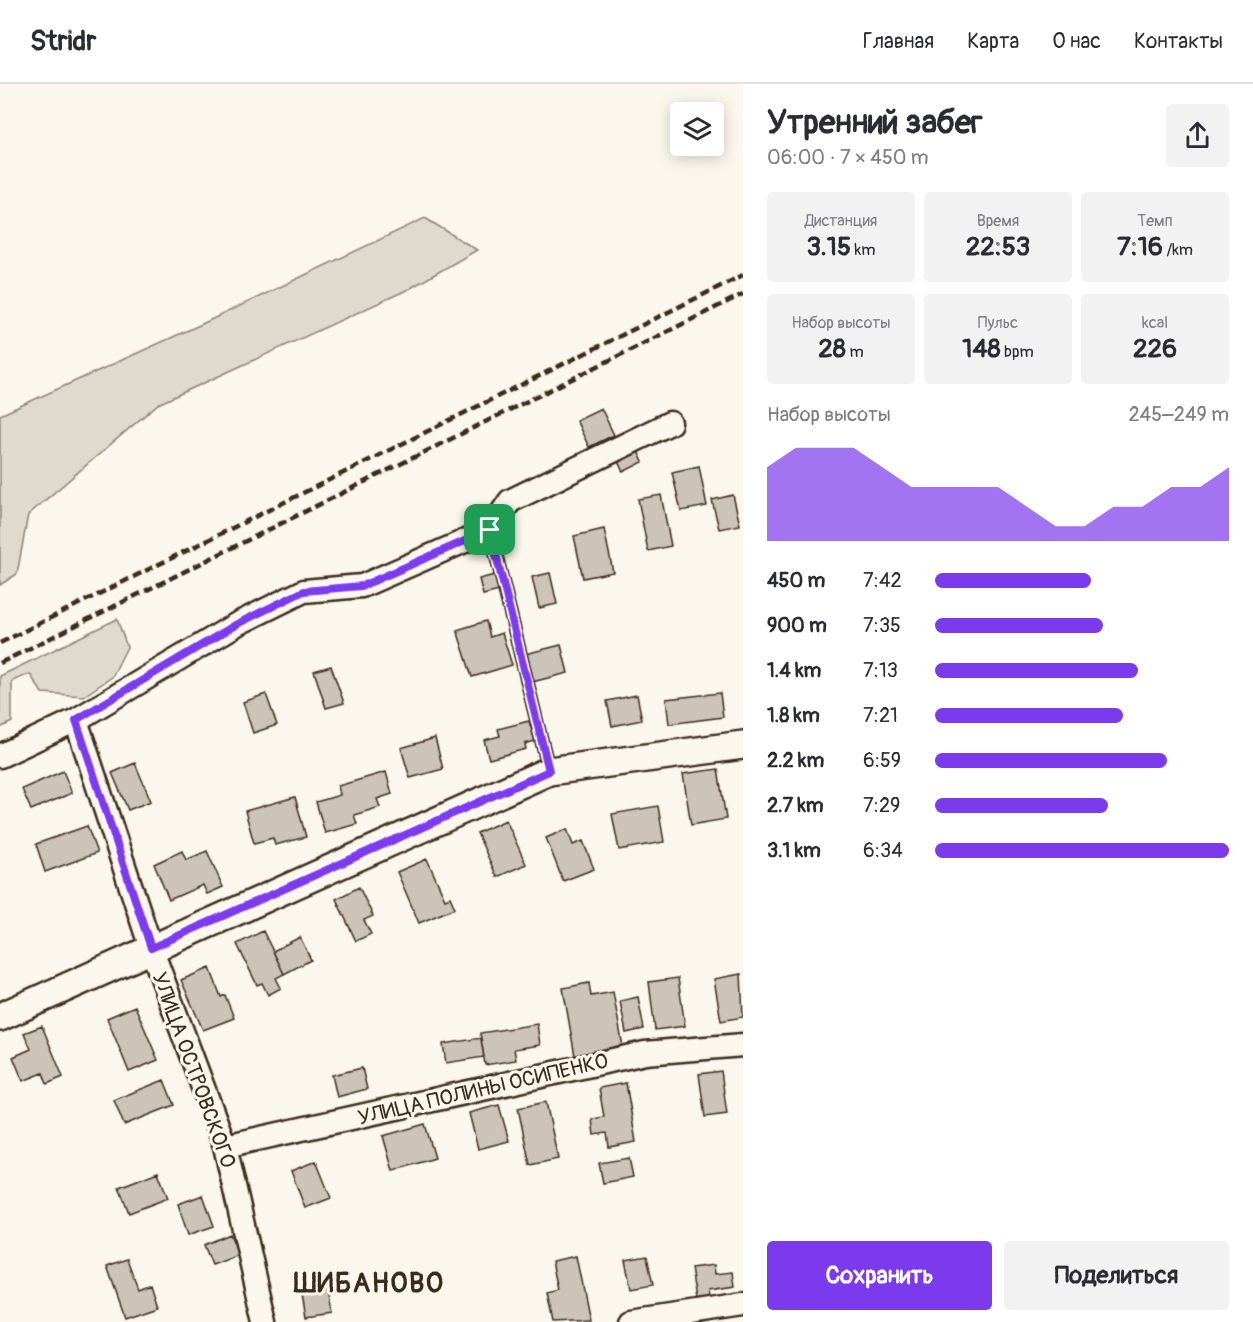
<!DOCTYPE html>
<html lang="ru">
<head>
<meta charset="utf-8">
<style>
	:root { --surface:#fff; --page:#f2f2f3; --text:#2b2b33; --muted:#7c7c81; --line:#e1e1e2; --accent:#7c3aed }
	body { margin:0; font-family:Pangolin,sans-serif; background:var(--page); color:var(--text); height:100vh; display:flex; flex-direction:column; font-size:22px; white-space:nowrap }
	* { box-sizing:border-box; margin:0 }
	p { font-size:20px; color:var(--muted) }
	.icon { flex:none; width:33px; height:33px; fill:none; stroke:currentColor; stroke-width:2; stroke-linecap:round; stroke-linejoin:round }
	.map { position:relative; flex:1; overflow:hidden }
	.drawer { display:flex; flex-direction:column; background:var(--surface); width:510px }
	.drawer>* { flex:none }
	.controls { position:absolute; left:670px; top:18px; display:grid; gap:12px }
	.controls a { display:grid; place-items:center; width:54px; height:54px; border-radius:6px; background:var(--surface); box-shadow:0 3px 15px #0003; font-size:30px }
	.pin { position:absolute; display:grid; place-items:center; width:51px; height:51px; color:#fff; margin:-26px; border-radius:12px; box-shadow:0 3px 9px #0006 }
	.round { display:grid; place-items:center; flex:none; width:63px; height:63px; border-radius:6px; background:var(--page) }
	.head { display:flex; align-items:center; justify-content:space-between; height:102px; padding:0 24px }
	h1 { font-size:33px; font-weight:800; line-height:45px }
	.stats { display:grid; grid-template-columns:repeat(3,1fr); gap:9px; height:102px; padding:6px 24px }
	.stats div { display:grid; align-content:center; border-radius:6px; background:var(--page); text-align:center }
	.stats b { font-size:26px; font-weight:800 }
	.stats small { font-size:16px; font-weight:400 }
	.stats p { font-size:16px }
	.chart { height:168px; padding:12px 24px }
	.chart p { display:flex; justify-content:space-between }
	.chart svg { width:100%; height:108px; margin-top:6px; fill:var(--accent); opacity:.7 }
	.action { display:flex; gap:12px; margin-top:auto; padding:12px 24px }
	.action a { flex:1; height:69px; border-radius:6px; background:var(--accent); color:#fff; font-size:24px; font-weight:800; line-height:69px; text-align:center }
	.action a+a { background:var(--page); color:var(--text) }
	ul { padding:0 24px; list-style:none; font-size:20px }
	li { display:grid; grid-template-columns:96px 72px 1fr; align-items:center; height:45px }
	li i { height:15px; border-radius:8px; background:var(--accent) }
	header { display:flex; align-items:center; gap:36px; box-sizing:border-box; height:84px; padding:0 30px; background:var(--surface); border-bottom:2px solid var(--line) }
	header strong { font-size:28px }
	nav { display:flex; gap:33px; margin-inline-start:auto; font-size:21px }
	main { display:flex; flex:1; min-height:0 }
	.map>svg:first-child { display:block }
</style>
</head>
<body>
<header>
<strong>Stridr</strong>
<nav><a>Главная</a><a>Карта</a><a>О нас</a><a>Контакты</a></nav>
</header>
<main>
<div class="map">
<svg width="743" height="1238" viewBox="0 0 743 1238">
	<rect width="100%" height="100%" fill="#fbf7ec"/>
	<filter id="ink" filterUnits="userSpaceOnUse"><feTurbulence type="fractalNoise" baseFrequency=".0167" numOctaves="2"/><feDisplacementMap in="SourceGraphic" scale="12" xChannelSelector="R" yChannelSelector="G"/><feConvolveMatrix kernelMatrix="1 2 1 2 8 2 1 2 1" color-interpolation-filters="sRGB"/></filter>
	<g filter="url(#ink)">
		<!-- green -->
		<path fill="#dfd9ce" stroke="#8d8276" stroke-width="1.5" d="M425,134L477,166L409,205L158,320L28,431L17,490L0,501V331L204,239Z
			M117,535L127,563L112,593L84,612L42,609L30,590L12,597V638L0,644V592Z"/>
		<!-- building -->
		<path fill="#ccc4b9" stroke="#3b2a1e" stroke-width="1.5" d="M601,324L614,351L589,363L576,336Z
			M635,361L643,378L623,388L615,371Z
			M699,382L707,422L681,427L672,388Z
			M661,411L671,462L648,467L638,415Z
			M733,411L740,441L719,445L712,416Z
			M604,445L613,488L583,494L574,452Z
			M550,489L557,520L539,524L532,493Z
			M495,491L499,507L483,511L479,495Z
			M486,537L490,553L502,549L512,581L472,593L457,546Z
			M561,561L568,589L532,598L525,570Z
			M331,582L344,619L326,624L314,587Z
			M720,609L723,633L669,640L666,615Z
			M266,610L277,641L253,649L243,618Z
			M637,611L642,636L612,642L607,617Z
			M529,637L535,657L525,660L526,665L489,675L484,656L500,652L498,645Z
			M435,654L443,685L410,694L401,664Z
			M135,679L151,717L128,726L112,689Z
			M718,685L726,735L691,741L683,690Z
			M63,687L72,709L31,726L22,705Z
			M386,688L392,710L377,715L380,723L354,731L357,740L325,749L316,718L340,711L338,702Z
			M295,713L306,753L275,761L273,754L254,759L245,727Z
			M658,722L664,758L619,766L612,730Z
			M506,736L526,780L497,793L477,749Z
			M87,742L97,769L45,788L36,760Z
			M567,745L573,761L583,757L594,785L563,797L546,754Z
			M182,767L186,776L207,767L223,803L207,810L203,801L169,816L154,780Z
			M427,775L445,815L450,813L455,824L419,839L397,788Z
			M359,803L373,832L364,836L371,850L356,857L336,815Z
			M263,847L284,890L276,894L281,904L268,911L262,899L257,901L237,860Z
			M300,853L311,876L284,890L273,867Z
			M210,884L221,913L225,911L234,934L203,946L181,896Z
			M741,890L743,933L721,937L714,895Z
			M678,894L685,942L655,946L649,898Z
			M589,899L591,912L613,908L623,963L575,972L563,904Z
			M638,913L644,945L626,949L620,917Z
			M135,922L158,976L129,988L107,934Z
			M537,940L540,961L514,965L516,976L485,981L480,949Z
			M42,942L63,993L47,1000L43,989L23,997L13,973L31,965L24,949Z
			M481,954L484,973L446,979L443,960Z
			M362,984L367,1005L337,1013L332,991Z
			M721,987L727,1030L705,1033L699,990Z
			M164,996L174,1021L124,1041L114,1016Z
			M626,999L636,1058L609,1063L607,1049L594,1051L592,1035L604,1033L599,1004Z
			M546,1018L558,1075L530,1081L518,1024Z
			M499,1021L509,1057L478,1065L469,1029Z
			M425,1040L435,1074L393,1087L383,1052Z
			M629,1074L633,1093L603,1099L599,1079Z
			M316,1077L331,1114L305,1124L291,1087Z
			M158,1088L168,1114L129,1129L119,1103Z
			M203,1111L214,1142L188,1151L178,1120Z
			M230,1150L239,1171L212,1181L204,1161Z
			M576,1172L589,1236L553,1238L547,1209L558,1206L552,1177Z
			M647,1172L653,1201L631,1205L625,1176Z
			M127,1175L138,1205L150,1200L157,1222L125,1233L107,1182Z
			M714,1181L715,1190L733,1188L735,1203L708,1207L709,1214L696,1216L691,1184Z
			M327,1200L332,1229L306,1233L301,1205Z"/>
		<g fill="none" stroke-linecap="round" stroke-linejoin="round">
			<!-- service casing -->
			<g stroke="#3b2a1e" stroke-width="15">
				<path id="service" d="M490,446L549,687"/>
			</g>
			<!-- minor casing -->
			<g stroke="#3b2a1e" stroke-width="27">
				<path id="minor" d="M76,636L151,864L225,1062L265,1238
					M0,672L76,636L237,540L304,507L362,502L490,446L510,417L670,339
					M225,1062L645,969L743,961
					M631,1238L743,1221"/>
			</g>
			<!-- tertiary casing -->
			<g stroke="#3b2a1e" stroke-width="32">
				<path id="tertiary" d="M0,933L549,687L743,661"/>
			</g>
			<!-- service -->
			<use href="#service" stroke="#fbf7ec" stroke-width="10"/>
			<!-- minor -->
			<use href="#minor" stroke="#fbf7ec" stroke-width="22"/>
			<!-- tertiary -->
			<use href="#tertiary" stroke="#fbf7ec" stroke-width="27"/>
			<!-- rail -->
			<path stroke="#3b2a1e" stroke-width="4.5" stroke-dasharray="9 4.5" stroke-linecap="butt" d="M0,559L743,191
				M0,579L743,210"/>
		</g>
	</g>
	<g fill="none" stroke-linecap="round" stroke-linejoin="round" filter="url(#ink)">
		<!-- route casing -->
		<g stroke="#fff" stroke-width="12">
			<path id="route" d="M490,446L549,687L151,864L76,636L237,540L304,507L362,502Z"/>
		</g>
		<!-- route -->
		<use href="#route" stroke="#7c3aed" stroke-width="8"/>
	</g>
	<g text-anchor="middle" stroke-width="6" stroke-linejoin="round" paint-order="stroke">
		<!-- street labels -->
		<g font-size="21" fill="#3b2a1e" stroke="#fbf7ec">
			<text transform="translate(194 986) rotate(70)" y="7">УЛИЦА ОСТРОВСКОГО</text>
			<text transform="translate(483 1005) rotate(-13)" y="7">УЛИЦА ПОЛИНЫ ОСИПЕНКО</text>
		</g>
		<!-- district labels -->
		<g font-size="27" font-weight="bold" letter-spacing="1.5" fill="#3b2a1e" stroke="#fbf7ec">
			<text x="369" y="1208">ШИБАНОВО</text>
		</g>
	</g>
</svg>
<div class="controls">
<a><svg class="icon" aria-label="layers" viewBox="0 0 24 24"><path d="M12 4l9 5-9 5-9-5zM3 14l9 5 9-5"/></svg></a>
</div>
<div class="pin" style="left:490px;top:446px;background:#1e9e55"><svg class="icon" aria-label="arrive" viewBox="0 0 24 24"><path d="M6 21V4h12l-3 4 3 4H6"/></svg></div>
</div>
<section class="drawer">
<div class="head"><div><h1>Утренний забег</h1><p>06:00 · 7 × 450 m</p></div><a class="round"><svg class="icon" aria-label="share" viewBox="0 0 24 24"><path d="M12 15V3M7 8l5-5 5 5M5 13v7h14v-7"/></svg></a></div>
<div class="stats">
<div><p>Дистанция</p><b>3.15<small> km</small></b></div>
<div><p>Время</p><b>22:53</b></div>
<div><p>Темп</p><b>7:16<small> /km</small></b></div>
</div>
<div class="stats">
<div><p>Набор высоты</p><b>28<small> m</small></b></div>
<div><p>Пульс</p><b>148<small> bpm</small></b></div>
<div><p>kcal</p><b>226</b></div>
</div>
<div class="chart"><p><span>Набор высоты</span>245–249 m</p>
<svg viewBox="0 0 160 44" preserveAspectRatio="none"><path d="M0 44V14L10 6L20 6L30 6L40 14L50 22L60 22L70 22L80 22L90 30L100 38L110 38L120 30L130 30L140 22L150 22L160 14V44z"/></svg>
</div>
<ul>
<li><b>450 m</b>7:42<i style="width:53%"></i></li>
<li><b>900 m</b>7:35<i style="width:57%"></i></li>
<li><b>1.4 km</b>7:13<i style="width:69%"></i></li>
<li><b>1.8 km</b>7:21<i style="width:64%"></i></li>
<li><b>2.2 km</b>6:59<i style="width:79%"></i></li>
<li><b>2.7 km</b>7:29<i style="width:59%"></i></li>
<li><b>3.1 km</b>6:34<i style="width:100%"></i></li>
</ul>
<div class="action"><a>Сохранить</a><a>Поделиться</a></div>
</section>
</main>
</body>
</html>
